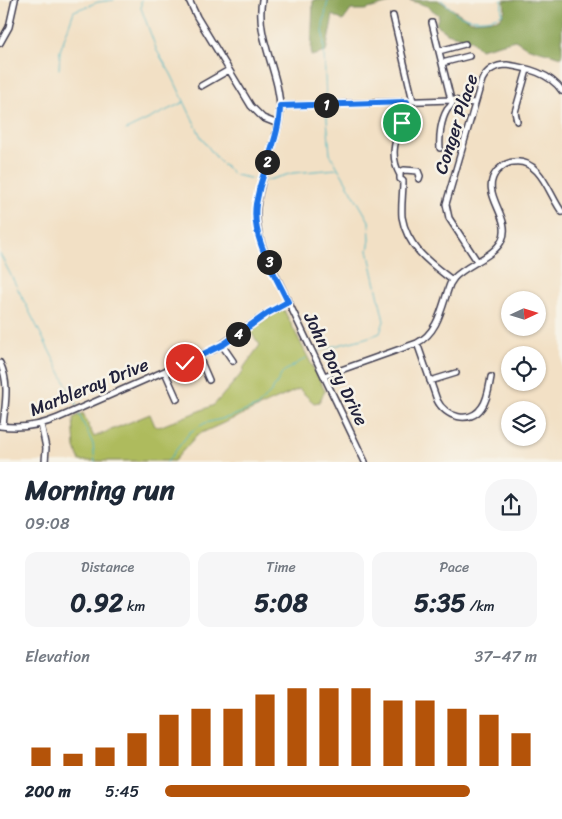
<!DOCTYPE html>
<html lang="en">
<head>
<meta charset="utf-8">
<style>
	:root { --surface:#fff; --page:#f6f6f7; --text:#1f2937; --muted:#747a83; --accent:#b45309 }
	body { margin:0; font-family:Sriracha,sans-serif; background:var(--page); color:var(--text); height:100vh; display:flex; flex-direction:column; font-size:19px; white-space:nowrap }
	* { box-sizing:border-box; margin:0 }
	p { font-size:16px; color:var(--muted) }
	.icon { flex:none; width:28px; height:28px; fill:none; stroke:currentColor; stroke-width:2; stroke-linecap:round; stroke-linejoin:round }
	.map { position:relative; height:462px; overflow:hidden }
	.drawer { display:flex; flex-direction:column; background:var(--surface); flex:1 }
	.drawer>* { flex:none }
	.needle { width:32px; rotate:86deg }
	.buttons { position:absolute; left:501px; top:291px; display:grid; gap:10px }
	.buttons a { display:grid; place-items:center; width:45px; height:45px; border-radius:50%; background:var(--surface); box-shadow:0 1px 4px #0004; font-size:25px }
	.pin { position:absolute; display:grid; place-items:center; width:42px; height:42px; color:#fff; margin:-21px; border:2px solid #fff; border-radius:50%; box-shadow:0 1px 5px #0007 }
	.km { position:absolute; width:25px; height:25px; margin:-12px; border-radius:50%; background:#222; color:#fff; font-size:14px; line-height:25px; text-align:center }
	.round { display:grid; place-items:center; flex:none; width:52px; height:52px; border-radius:20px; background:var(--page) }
	.summary { display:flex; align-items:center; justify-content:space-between; height:85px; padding:0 25px }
	h1 { font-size:28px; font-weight:800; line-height:38px }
	.stats { display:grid; grid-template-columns:repeat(3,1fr); gap:8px; height:85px; padding:5px 25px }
	.stats div { display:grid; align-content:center; border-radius:12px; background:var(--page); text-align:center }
	.stats b { font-size:25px; font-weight:800 }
	.stats small { font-size:14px; font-weight:400 }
	.stats p { font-size:14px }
	.chart { height:140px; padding:10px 25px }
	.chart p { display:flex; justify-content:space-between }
	.chart svg { width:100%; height:90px; margin-top:5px; stroke:var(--accent); stroke-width:6 }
	ul { padding:0 25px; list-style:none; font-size:16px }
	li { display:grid; grid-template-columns:80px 60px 1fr; align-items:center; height:38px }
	li i { height:12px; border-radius:6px; background:var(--accent) }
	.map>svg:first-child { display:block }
</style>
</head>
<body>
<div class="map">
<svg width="562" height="462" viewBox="0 0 562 462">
	<rect width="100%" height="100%" fill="#f7f3e8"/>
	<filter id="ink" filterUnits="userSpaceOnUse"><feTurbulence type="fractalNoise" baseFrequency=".02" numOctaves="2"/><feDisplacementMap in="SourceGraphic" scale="10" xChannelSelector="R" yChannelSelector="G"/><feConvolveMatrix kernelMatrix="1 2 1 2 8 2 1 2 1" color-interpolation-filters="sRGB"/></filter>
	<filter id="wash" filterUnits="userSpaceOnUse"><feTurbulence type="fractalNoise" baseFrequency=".0096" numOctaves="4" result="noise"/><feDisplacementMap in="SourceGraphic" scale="20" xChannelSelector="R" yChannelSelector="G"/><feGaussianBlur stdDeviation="1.12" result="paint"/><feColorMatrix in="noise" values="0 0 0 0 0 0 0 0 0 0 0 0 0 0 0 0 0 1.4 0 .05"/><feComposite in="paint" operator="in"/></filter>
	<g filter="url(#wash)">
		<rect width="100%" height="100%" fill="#f2e0c5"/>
		<!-- green -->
		<path fill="#aebb5d" stroke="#686e4c" d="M282,309L284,310L325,391L319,402L314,403L299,389L197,435L174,461H80L75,448L73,418L83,413L94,437L150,414L155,426L159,427L214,405L243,372L244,367L260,345L250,331Z"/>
		<!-- forest -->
		<path fill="#8aa354" stroke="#566248" d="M313,0H400L365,10H351L343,21L333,15L326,52L311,56Z
			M409,0H438L471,21L500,19L505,10L504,0H562V57L526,47L515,40L480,49L471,40L447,33L436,24L439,15L427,6Z"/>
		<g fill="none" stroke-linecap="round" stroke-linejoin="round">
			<!-- stream -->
			<path stroke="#47b4c3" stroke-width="1" d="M141,0V8L157,51L171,74L202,139L219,161L235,175L259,180
				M441,0C447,4 451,9 456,13C467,21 490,21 502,14V0
				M59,69L60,51L74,11L98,2L114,0
				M326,100L323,25L328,0
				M126,130L184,102
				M265,181L293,173L337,169
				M0,254L77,405
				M320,351C339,343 361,341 380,333L384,321L368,250L370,240L369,221L330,154L326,107
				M78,412L93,444L95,462
				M167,462L190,432L205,423L230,417L258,406L272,391L283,372L306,358"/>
		</g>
	</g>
	<g filter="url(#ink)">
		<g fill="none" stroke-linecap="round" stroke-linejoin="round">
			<!-- minor casing -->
			<g stroke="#413e50" stroke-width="8">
				<path id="minor" d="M189,0L197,17L251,106L263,118L278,124
					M262,0C255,39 281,73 280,112C280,123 276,134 273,145C261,186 247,214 266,255L365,462
					M393,16L413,101
					M432,23L451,100
					M0,43L9,27L15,0
					M439,51L465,44
					M442,63L469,56
					M201,86L229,70
					M280,106L451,100L474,103
					M517,121L515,112L527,70
					M440,148C439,136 441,120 447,110C450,106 452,106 453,100
					M400,175C388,153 397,137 403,117C404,111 407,108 407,102
					M419,179L420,176L418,171L404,170L400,172V179L403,181C403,193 401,205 402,217C407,247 430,263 452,280
					M477,261L449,218L446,204L482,80C487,70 495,65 507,65C527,68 550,73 562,91
					M417,343L437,400C445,417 470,425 482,407C488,399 489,387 491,377
					M222,345L233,361
					M199,357L209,380
					M0,363C10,384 5,404 3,426
					M165,372L177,399
					M324,376L417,343C439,332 442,305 450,284L454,278C467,264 494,257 502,240C513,217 478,193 497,171C502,166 508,162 514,162C541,159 549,195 562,212
					M430,381L456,373
					M41,424L46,448L45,462
					M0,426C20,429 39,426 58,418L215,349L268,313L288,302"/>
			</g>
			<!-- minor -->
			<use href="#minor" stroke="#fff" stroke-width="5"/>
		</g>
	</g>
	<g fill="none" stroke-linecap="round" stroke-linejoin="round" filter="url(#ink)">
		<!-- route casing -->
		<g stroke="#fff" stroke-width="10">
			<path id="route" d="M185,363L224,344L268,313L288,302C274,272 251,238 256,204C258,192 261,181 265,170C271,150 280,128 280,106L407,102L402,123"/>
		</g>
		<!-- route -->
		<use href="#route" stroke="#1a73e8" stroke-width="6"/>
	</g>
	<g text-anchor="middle" stroke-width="5" stroke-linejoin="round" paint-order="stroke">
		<!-- street labels -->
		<g font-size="18" fill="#22223b" stroke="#f7f3e8">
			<text transform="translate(456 124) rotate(-72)" y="6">Conger Place</text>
			<text transform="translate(336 369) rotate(64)" y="6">John Dory Drive</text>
			<text transform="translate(89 387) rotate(-22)" y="6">Marbleray Drive</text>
		</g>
	</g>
</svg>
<div class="buttons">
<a><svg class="needle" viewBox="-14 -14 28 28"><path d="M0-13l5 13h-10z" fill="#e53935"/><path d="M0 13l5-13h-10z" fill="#747a83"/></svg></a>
<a><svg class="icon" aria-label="locate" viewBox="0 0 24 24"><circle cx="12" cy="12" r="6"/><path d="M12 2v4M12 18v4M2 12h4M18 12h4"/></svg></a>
<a><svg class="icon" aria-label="layers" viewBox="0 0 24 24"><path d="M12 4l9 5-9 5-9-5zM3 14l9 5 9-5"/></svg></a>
</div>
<div class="pin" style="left:402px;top:123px;background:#1e9e55"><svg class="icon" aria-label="arrive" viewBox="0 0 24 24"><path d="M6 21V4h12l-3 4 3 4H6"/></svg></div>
<div class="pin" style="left:185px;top:363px;background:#d93025"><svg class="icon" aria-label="check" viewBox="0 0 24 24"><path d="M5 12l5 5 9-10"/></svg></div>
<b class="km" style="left:326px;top:105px">1</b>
<b class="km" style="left:267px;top:162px">2</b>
<b class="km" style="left:269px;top:262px">3</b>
<b class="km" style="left:238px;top:334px">4</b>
</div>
<section class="drawer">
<div class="summary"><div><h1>Morning run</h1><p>09:08</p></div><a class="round"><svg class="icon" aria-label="share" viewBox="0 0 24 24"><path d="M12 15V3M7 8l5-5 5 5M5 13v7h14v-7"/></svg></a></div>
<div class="stats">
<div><p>Distance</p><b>0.92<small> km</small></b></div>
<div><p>Time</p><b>5:08</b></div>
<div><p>Pace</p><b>5:35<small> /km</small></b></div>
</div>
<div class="chart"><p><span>Elevation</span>37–47 m</p>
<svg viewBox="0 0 160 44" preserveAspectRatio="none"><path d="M5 44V35M15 44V38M25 44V35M35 44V28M45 44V19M55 44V16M65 44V16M75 44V9M85 44V6M95 44V6M105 44V6M115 44V12M125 44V12M135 44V16M145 44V19M155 44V28"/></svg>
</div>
<ul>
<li><b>200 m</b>5:45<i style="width:82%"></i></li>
</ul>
</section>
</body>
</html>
